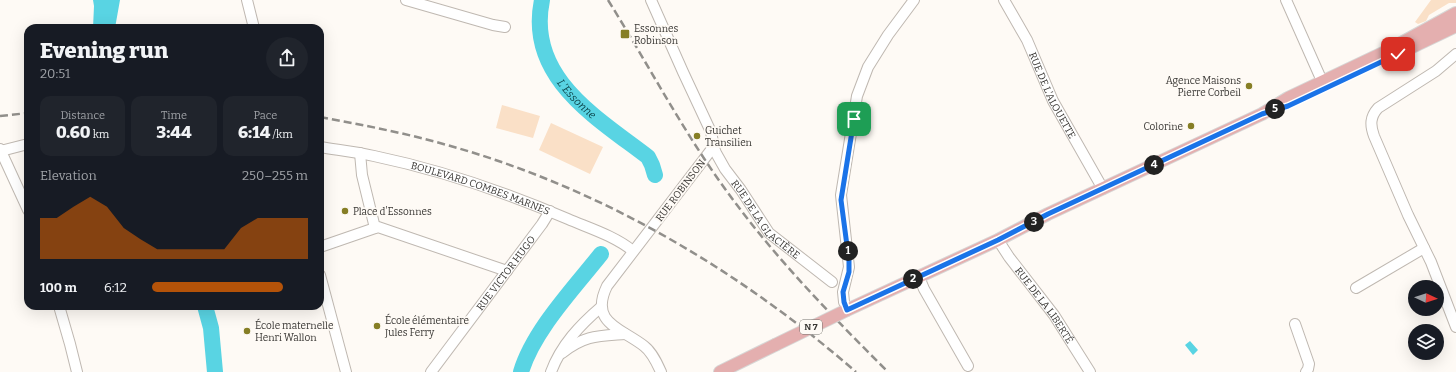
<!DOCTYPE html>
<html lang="en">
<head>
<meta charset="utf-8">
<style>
	:root { --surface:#171b24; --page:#20242c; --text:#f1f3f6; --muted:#9ea1a6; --accent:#b45309 }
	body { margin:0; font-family:Bitter,serif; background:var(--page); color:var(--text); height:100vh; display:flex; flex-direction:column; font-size:15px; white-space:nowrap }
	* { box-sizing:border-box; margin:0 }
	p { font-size:13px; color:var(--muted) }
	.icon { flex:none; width:22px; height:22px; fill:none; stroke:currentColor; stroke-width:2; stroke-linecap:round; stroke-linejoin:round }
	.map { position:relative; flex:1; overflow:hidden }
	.panel { position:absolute; left:24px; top:24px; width:300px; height:286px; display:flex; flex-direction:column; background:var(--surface); border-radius:12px; box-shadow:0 4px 16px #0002 }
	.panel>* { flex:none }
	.needle { width:26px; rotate:94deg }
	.buttons { position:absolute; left:1408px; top:280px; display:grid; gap:8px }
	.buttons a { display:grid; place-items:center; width:36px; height:36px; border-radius:50%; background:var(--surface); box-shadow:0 4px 16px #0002; font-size:20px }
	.pin { position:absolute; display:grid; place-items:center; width:34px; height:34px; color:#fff; margin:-17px; border-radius:8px; box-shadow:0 2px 6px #0006 }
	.km { position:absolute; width:20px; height:20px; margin:-10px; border-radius:50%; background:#222; color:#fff; font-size:11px; line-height:20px; text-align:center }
	.round { display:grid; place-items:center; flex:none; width:42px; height:42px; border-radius:21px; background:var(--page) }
	.summary { display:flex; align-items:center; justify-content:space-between; height:68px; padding:0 16px }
	h1 { font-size:22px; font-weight:800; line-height:30px }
	.stats { display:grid; grid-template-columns:repeat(3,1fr); gap:6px; height:68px; padding:4px 16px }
	.stats div { display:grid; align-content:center; border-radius:10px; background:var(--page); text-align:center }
	.stats b { font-size:17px; font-weight:800 }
	.stats small { font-size:11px; font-weight:400 }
	.stats p { font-size:11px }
	.chart { height:112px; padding:8px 16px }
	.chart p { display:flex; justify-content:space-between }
	.chart svg { width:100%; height:72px; margin-top:4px; fill:var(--accent); opacity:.7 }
	ul { padding:0 16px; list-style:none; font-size:13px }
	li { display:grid; grid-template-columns:64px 48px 1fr; align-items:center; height:30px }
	li i { height:10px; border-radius:5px; background:var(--accent) }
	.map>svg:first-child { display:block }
</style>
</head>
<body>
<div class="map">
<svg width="1456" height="372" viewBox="0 0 1456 372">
	<rect width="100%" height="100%" fill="#fefaf5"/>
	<!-- green -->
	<path fill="#fae0c7" d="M1431,0H1456V3H1449L1429,15L1426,21L1418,24L1415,22Z
		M502,105L540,116L533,138L496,128Z
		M551,123L603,147L590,174L539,150Z"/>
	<!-- water -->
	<path fill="#59d4e3" d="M93,0H120L115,28H93L94,6Z
		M1190,341L1198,350L1193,355L1185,345Z"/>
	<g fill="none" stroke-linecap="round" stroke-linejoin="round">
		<!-- river -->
		<g stroke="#59d4e3" stroke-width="16">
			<path id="s1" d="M542,0C526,77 596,117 648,157L652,165L655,175"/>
			<path d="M205,306L211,328L215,372"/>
			<path d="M521,372C533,331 574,288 601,254"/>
		</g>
		<!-- minor casing -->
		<g stroke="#bfb8b1" stroke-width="12">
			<g id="minor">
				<path d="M247,0L254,28"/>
				<path d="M406,0L493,25L505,27"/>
				<path d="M651,0L683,72L711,132L713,142L711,150L607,286C589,323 621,328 644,346C652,352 657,363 661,372"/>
				<path id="s2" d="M1004,0L1027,40L1053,101L1103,189"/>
				<path d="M1286,0L1322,81"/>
				<path d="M1456,54L1436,71L1378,108C1370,117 1370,125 1374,136L1408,215L1431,262L1456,327"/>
				<path id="s3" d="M713,145L716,153L725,169L741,190L769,233L832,282"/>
				<path id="s4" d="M320,147C338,150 356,152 374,156C441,170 505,192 568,219C589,228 615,236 633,251"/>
				<path d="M0,149L28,210"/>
				<path d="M1,151L28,144"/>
				<path d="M360,153L362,175L375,228"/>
				<path id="s5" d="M998,240L1009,257L1054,315L1090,372"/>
				<path d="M320,247L378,227L507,271"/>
				<path d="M320,275L346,372"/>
				<path d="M919,277L924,289L968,366"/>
				<path d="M1356,288L1424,248"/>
				<path d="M59,306L70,344L77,372"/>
				<path d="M847,310L844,302L843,292L849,267L841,195L857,96L868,67L888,35L914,0"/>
				<path d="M1295,324L1309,364L1308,369L1306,372"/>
				<path d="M562,353C585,335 598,336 625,334"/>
				<path id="s6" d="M431,372L542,224L550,211"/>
				<path d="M551,372C561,345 580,325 601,307"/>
			</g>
		</g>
		<!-- major casing -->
		<g stroke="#d7d7d6" stroke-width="14">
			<path id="major" d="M1389,58L1456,26
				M847,310L998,240L1048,214L1262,114L1288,98L1385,52L1456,13
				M720,372L775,345"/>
		</g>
		<!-- minor -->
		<use href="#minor" stroke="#fff" stroke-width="10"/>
		<!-- major -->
		<use href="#major" stroke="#e4afaf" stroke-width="12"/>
		<!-- rail -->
		<path stroke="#918f8b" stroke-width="2.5" stroke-dasharray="8 4" stroke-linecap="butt" d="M608,0C651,69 688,141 737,205C782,265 835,319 888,372
			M0,116L28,113
			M320,117C363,125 405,133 447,145C598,187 738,269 856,372"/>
		<!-- major-bridge casing -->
		<g stroke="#d7d7d6" stroke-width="14" stroke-linecap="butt">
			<path id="major-bridge" d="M775,345L847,310"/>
		</g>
		<!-- major-bridge -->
		<use href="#major-bridge" stroke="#e4afaf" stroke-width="12"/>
	</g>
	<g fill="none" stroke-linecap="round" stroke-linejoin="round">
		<!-- route casing -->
		<g stroke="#fff" stroke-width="8">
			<path id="route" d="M854,119L841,200L849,261V272L843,292L844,302L847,310L998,240L1048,214L1262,114L1288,106L1398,54"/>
		</g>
		<!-- route -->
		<use href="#route" stroke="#1a73e8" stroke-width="5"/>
	</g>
	<!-- markers -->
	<g fill="#867e25" stroke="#fefaf5" stroke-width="1.5">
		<rect x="620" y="29" width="10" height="10" rx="2"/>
		<circle cx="1249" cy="86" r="4"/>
		<circle cx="1191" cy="126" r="4"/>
		<circle cx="697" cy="136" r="4"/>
		<circle cx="345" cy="211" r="4"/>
		<circle cx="377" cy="326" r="4"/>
		<circle cx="247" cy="331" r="4"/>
	</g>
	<g text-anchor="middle" stroke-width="3.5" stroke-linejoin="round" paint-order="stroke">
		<!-- shield labels -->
		<rect fill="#fefaf5" stroke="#73716d" stroke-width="1" x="800" y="320" width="22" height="14" rx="3"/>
		<g font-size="9" font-weight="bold" fill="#383633">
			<text x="811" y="330">N 7</text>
		</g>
		<!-- poi labels -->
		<g font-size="10" fill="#383633" stroke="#fefaf5" text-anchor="start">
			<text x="634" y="32">Essonnes<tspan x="634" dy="12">Robinson</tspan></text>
			<text x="1241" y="84" text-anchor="end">Agence Maisons<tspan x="1241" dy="12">Pierre Corbeil</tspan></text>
			<text x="1183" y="130" text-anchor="end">Colorine</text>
			<text x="705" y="134">Guichet<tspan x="705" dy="12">Transilien</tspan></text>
			<text x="353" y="215">Place d'Essonnes</text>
			<text x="385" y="324">École élémentaire<tspan x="385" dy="12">Jules Ferry</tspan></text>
			<text x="255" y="329">École maternelle<tspan x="255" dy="12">Henri Wallon</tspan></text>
		</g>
		<!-- street labels -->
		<g font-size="10" fill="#383633" stroke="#fefaf5">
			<text dy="4" stroke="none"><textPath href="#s2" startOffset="107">RUE DE L'ALOUETTE</textPath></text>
			<text dy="4" stroke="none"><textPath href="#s4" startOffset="166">BOULEVARD COMBES MARNES</textPath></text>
			<text transform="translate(680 190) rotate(-53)" y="4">RUE ROBINSON</text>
			<text dy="4" stroke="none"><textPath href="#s3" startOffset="92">RUE DE LA GLACIÈRE</textPath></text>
			<text dy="4" stroke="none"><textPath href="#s6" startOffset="124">RUE VICTOR HUGO</textPath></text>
			<text dy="4" stroke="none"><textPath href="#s5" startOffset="80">RUE DE LA LIBERTÉ</textPath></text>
		</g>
		<!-- water labels -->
		<g font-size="11" font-style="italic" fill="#0c454b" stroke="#fefaf5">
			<text dy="4" stroke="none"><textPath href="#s1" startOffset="110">L'Essonne</textPath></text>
		</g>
	</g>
</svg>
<div class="buttons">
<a><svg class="needle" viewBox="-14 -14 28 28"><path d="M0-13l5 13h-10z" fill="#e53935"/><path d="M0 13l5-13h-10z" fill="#9ea1a6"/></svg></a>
<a><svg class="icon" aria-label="layers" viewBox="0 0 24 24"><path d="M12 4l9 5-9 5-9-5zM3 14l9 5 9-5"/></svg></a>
</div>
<div class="pin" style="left:854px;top:119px;background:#1e9e55"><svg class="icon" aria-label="arrive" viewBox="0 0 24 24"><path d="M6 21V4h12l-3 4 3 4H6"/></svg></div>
<div class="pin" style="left:1398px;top:54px;background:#d93025"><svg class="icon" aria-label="check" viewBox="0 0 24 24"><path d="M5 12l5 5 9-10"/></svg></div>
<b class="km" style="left:848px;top:251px">1</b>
<b class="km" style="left:913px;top:279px">2</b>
<b class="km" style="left:1034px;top:222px">3</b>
<b class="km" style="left:1154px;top:165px">4</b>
<b class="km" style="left:1275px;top:109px">5</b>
<section class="panel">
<div class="summary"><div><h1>Evening run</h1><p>20:51</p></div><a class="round"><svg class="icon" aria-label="share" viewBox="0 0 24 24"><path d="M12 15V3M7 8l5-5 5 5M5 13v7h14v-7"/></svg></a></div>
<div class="stats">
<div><p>Distance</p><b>0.60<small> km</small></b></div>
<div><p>Time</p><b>3:44</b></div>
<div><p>Pace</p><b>6:14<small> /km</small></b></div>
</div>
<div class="chart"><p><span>Elevation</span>250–255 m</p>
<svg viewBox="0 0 160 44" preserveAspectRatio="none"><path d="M0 44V19L10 19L20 12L30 6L40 12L50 25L60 32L70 38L80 38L90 38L100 38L110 38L120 25L130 19L140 19L150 19L160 19V44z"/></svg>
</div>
<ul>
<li><b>100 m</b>6:12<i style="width:84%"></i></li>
</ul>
</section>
</div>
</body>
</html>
